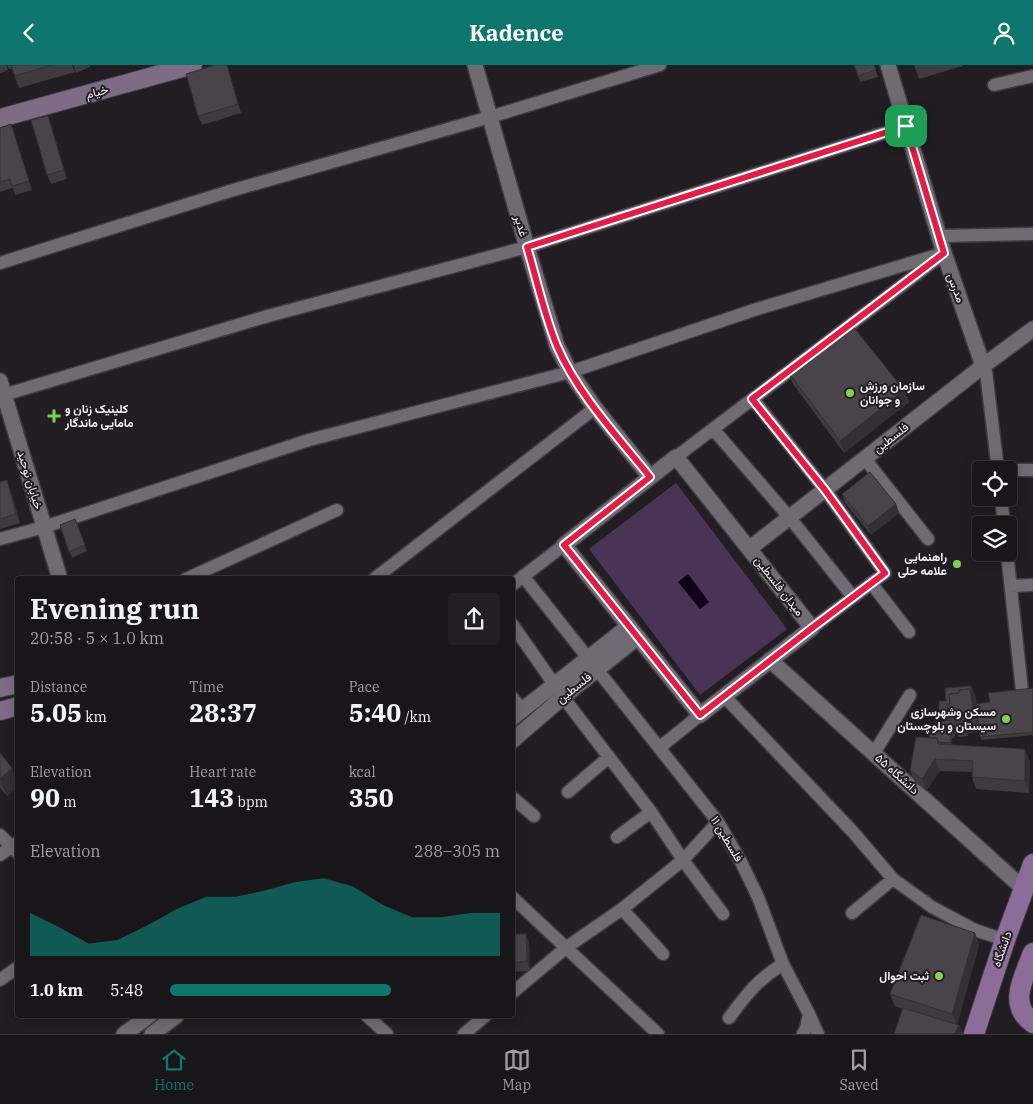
<!DOCTYPE html>
<html lang="en">
<head>
<meta charset="utf-8">
<style>
	:root { --surface:#19161a; --page:#221f23; --text:#f1f3f6; --muted:#9f9fa2; --line:#373539; --accent:#0f766e }
	body { margin:0; font-family:"IBM Plex Serif",Vazirmatn,serif; background:var(--page); color:var(--text); height:100vh; display:flex; flex-direction:column; font-size:19px; white-space:nowrap }
	* { box-sizing:border-box; margin:0 }
	p { font-size:16px; color:var(--muted) }
	.icon { flex:none; width:28px; height:28px; fill:none; stroke:currentColor; stroke-width:2; stroke-linecap:round; stroke-linejoin:round }
	.map { position:relative; flex:1; overflow:hidden }
	.sheet { position:absolute; left:15px; top:511px; width:500px; height:442px; display:flex; flex-direction:column; background:var(--surface); border-radius:5px; box-shadow:0 2px 12px #0003,0 0 0 1px var(--line) }
	.sheet>* { flex:none }
	.tools { position:absolute; left:972px; top:396px; display:grid; gap:10px }
	.tools a { display:grid; place-items:center; width:45px; height:45px; border-radius:5px; background:var(--surface); box-shadow:0 2px 12px #0003,0 0 0 1px var(--line); font-size:25px }
	.pin { position:absolute; display:grid; place-items:center; width:42px; height:42px; color:#fff; margin:-21px; border-radius:10px; box-shadow:0 2px 8px #0006 }
	.round { display:grid; place-items:center; flex:none; width:52px; height:52px; border-radius:5px; background:var(--page) }
	.headline { display:flex; align-items:center; justify-content:space-between; height:85px; padding:0 15px }
	h1 { font-size:28px; font-weight:700; line-height:38px }
	.stats { display:grid; grid-template-columns:repeat(3,1fr); gap:8px; height:85px; padding:5px 15px }
	.stats div { display:grid; align-content:center }
	.stats b { font-size:25px; font-weight:700 }
	.stats small { font-size:14px; font-weight:400 }
	.stats p { font-size:14px }
	.chart { height:140px; padding:10px 15px }
	.chart p { display:flex; justify-content:space-between }
	.chart svg { width:100%; height:90px; margin-top:5px; fill:var(--accent); opacity:.7 }
	ul { padding:0 15px; list-style:none; font-size:16px }
	li { display:grid; grid-template-columns:80px 60px 1fr; align-items:center; height:38px }
	li i { height:12px; border-radius:6px; background:var(--accent) }
	header { display:flex; justify-content:space-between; align-items:center; height:65px; padding:0 15px; background:var(--accent); color:#fff; font-size:22px; font-weight:700 }
	.tabs { display:flex; justify-content:space-around; align-items:center; height:70px; border-top:1px solid var(--line); background:var(--surface); font-size:14px; color:var(--muted) }
	.tabs a { display:grid; justify-items:center; gap:2px }
	.tabs .current { color:var(--accent) }
	.map>svg:first-child { display:block }
</style>
</head>
<body>
<header><svg class="icon" aria-label="back" viewBox="0 0 24 24"><path d="M15 5l-7 7 7 7"/></svg>Kadence<svg class="icon" aria-label="person" viewBox="0 0 24 24"><circle cx="12" cy="8" r="4"/><path d="M4 21q1-7 8-7t8 7"/></svg></header>
<div class="map">
<svg width="1033" height="969" viewBox="0 0 1033 969">
	<rect width="100%" height="100%" fill="#211d23"/>
	<!-- green -->
	<path fill="#4a3455" d="M676,418L787,564L700,630L589,484Z"/>
	<!-- water -->
	<path fill="#11001b" d="M688,509L709,537L700,544L678,517Z"/>
	<g fill="none" stroke-linecap="round" stroke-linejoin="round">
		<!-- minor casing -->
		<g stroke="#3f3b40" stroke-width="15">
			<path id="minor" d="M994,20L1033,11
				M939,171L1033,169
				M0,198L230,126L490,52L660,0
				M985,299L998,405
				M0,331L268,251L527,182L906,61
				M753,334L825,425L885,508L812,563
				M713,364L790,453L853,532
				M676,392L938,193
				M865,394L928,474
				M1009,405H1033
				M1001,432L1004,460
				M0,474L44,462L309,375L570,307L757,244L944,188
				M1007,488L1022,625
				M523,511L718,757L741,797L758,832L783,899L809,949L806,963L803,969
				M186,514L337,445
				M374,514L595,343
				M871,518L909,567
				M512,520L564,480
				M1011,521L1033,520
				M512,559L563,632L651,747L683,795L723,849
				M724,631L853,767L893,814L932,842L975,865L1005,875
				M512,632L522,644
				M659,683L700,650
				M874,688L910,630
				M568,727L609,692
				M512,732L534,751
				M0,770L18,788
				M617,772L651,747
				M0,790L18,777
				M512,832L658,969
				M622,844L663,889
				M852,848L893,814
				M0,915L18,902
				M512,928L567,882L622,844L683,795L718,757
				M809,949L818,969
				M367,951L387,969
				M729,953C746,930 758,914 783,899
				M464,969L485,951"/>
		</g>
		<!-- tertiary casing -->
		<g stroke="#3f3b40" stroke-width="18">
			<path id="tertiary" d="M475,0L527,182L557,281L570,307L595,343L650,412
				M888,0L944,188L983,301
				M0,316L60,514
				M676,392L812,563L700,650L564,480Z
				M749,484L983,301L1033,264
				M770,595L1024,824
				M512,653L629,561
				M512,676L563,632L638,572
				M124,969L149,951
				M152,969L176,951"/>
		</g>
		<!-- secondary casing -->
		<g stroke="#3f3b40" stroke-width="20">
			<path id="secondary" d="M0,53L193,0
				M0,623L18,619
				M0,646L18,641"/>
		</g>
		<!-- primary casing -->
		<g stroke="#3f3b40" stroke-width="22">
			<path id="primary" d="M1033,888C1024,913 1007,939 1033,958
				M974,969L1005,875L1033,799"/>
		</g>
		<!-- minor -->
		<use href="#minor" stroke="#706b73" stroke-width="12"/>
		<!-- tertiary -->
		<use href="#tertiary" stroke="#706b73" stroke-width="15"/>
		<!-- secondary -->
		<use href="#secondary" stroke="#7e6c86" stroke-width="18"/>
		<!-- primary -->
		<use href="#primary" stroke="#8c6d9a" stroke-width="20"/>
	</g>
	<!-- wall -->
	<path fill="#3e3a40" d="M0,0H6L8,5L0,8Z
		M7,0H72L75,7L19,23L12,4H9Z
		M73,0H90V2L76,8Z
		M227,0L241,48L202,60L198,51Z
		M854,0H874L878,12L860,17Z
		M914,0H963V1L919,14Z
		M11,59L32,125L15,130L13,123L0,127V63Z
		M51,60L67,114L51,119L47,110Z
		M788,307L904,325L909,337L844,388L793,319Z
		M0,417L10,424L20,458L0,464Z
		M842,429L896,439L899,448L871,470L845,438Z
		M75,454L87,486L72,493L60,460Z
		M971,621L976,633V639L990,637L1033,623V670L981,675L980,667L968,668V671L958,672L957,668L955,669L954,673H952L951,680L1030,697L1029,728L976,724L972,712V707L940,706L926,726L915,717L910,705L943,656L939,646L946,636Z
		M0,688L12,703L18,720V722L7,731L0,723Z
		M975,868L979,880L957,960H959L963,969H894L903,944L895,941L890,929Z
		M512,869L529,878L530,906L512,907Z"/>
	<!-- shaded-wall -->
	<path fill="#323034" d="M227,0L229,6L241,48L238,39Z
		M48,51L51,60L67,114L64,105Z
		M904,325L909,337L844,388L840,376Z
		M7,415L10,424L20,458L16,449Z
		M896,439L899,448L871,470L868,461Z
		M971,621L976,633L977,642L972,630Z
		M970,624L977,642L980,667L974,649Z
		M961,650L968,668V671Z
		M1025,684L1030,697L1029,728L1025,716Z
		M935,694L940,706L926,726L922,714Z
		M12,703L18,722L7,731L0,714Z
		M975,868L979,880L957,961L952,949Z
		M526,869L529,878L530,906L527,896Z
		M959,960L963,969H955Z"/>
	<!-- building -->
	<path fill="#48444a" stroke="#323034" d="M11,0H52L15,11Z
		M215,0H227L238,39L198,51L186,9Z
		M854,0H874L876,5L858,11Z
		M48,51L64,105L47,110L31,55Z
		M11,59L29,116L12,121L10,114L0,117V63Z
		M852,260L904,325L840,376L788,307Z
		M870,407L896,439L868,461L842,429Z
		M7,415L16,449L0,454V417Z
		M75,454L85,480L69,487L60,460Z
		M971,621L972,630L970,624L959,625V628L949,629L950,639H947L948,645L939,646V636H946L945,623Z
		M1033,623V667L980,672L976,639L990,637L988,628Z
		M970,624L974,649L961,650L962,653L951,654V650L948,651L947,639H950L949,629L959,628V625Z
		M950,655L954,668L953,670H951L950,678L939,677L937,673H928L936,657Z
		M916,672L937,673L938,679L1025,684V716L972,712L973,696L935,694L922,714L910,705Z
		M0,688L12,703L0,714Z
		M921,850L975,868L952,949L890,929Z
		M512,869H526L527,896L512,898Z
		M903,943L959,960L955,969H894Z"/>
	<g fill="none" stroke-linecap="round" stroke-linejoin="round">
		<!-- route casing -->
		<g stroke="#fff" stroke-width="10">
			<path id="route" d="M906,61L944,188L752,334L825,425L885,508L812,563L700,650L564,480L650,412C618,372 577,328 557,281C544,249 537,215 527,182Z"/>
		</g>
		<!-- route -->
		<use href="#route" stroke="#e11d48" stroke-width="6"/>
	</g>
	<!-- markers -->
	<g fill="#84cf4d" stroke="#211d23" stroke-width="2">
		<circle cx="850" cy="328" r="5"/>
		<path d="M51.5 343.5h5v5h5v5h-5v5h-5v-5h-5v-5h5z"/>
		<circle cx="957" cy="499" r="5"/>
		<circle cx="1006" cy="654" r="5"/>
		<circle cx="939" cy="911" r="5"/>
	</g>
	<g text-anchor="middle" stroke-width="4" stroke-linejoin="round" paint-order="stroke">
		<!-- street labels -->
		<g font-size="12" fill="#f6f3f7" stroke="#211d23">
			<text transform="translate(97 27) rotate(-15)" y="4">خیام</text>
			<text transform="translate(521 161) rotate(74)" y="4">غدیر</text>
			<text transform="translate(956 223) rotate(70)" y="4">مدرس</text>
			<text transform="translate(891 373) rotate(-38)" y="4">فلسطین</text>
			<text transform="translate(30 415) rotate(73)" y="4">خیابان توحید</text>
			<text transform="translate(779 521) rotate(52)" y="4">میدان فلسطین</text>
			<text transform="translate(574 623) rotate(-39)" y="4">فلسطین</text>
			<text transform="translate(897 709) rotate(42)" y="4">دانشگاه ۵۵</text>
			<text transform="translate(727 774) rotate(59)" y="4">فلسطین ۱۱</text>
			<text transform="translate(1002 884) rotate(-71)" y="4">دانشگاه</text>
		</g>
		<!-- poi labels -->
		<g font-size="12" font-weight="bold" fill="#f6f3f7" stroke="#211d23" text-anchor="end">
			<text x="860" y="325" text-anchor="start">سازمان ورزش<tspan x="860" dy="14">و جوانان</tspan></text>
			<text x="65" y="348" text-anchor="start">کلینیک زنان و<tspan x="65" dy="14">مامایی ماندگار</tspan></text>
			<text x="947" y="496">راهنمایی<tspan x="947" dy="14">علامه حلی</tspan></text>
			<text x="996" y="651">مسکن وشهرسازی<tspan x="996" dy="14">سیستان و بلوچستان</tspan></text>
			<text x="929" y="915">ثبت احوال</text>
		</g>
	</g>
</svg>
<div class="tools">
<a><svg class="icon" aria-label="locate" viewBox="0 0 24 24"><circle cx="12" cy="12" r="6"/><path d="M12 2v4M12 18v4M2 12h4M18 12h4"/></svg></a>
<a><svg class="icon" aria-label="layers" viewBox="0 0 24 24"><path d="M12 4l9 5-9 5-9-5zM3 14l9 5 9-5"/></svg></a>
</div>
<div class="pin" style="left:906px;top:61px;background:#1e9e55"><svg class="icon" aria-label="arrive" viewBox="0 0 24 24"><path d="M6 21V4h12l-3 4 3 4H6"/></svg></div>
<section class="sheet">
<div class="headline"><div><h1>Evening run</h1><p>20:58 · 5 × 1.0 km</p></div><a class="round"><svg class="icon" aria-label="share" viewBox="0 0 24 24"><path d="M12 15V3M7 8l5-5 5 5M5 13v7h14v-7"/></svg></a></div>
<div class="stats">
<div><p>Distance</p><b>5.05<small> km</small></b></div>
<div><p>Time</p><b>28:37</b></div>
<div><p>Pace</p><b>5:40<small> /km</small></b></div>
</div>
<div class="stats">
<div><p>Elevation</p><b>90<small> m</small></b></div>
<div><p>Heart rate</p><b>143<small> bpm</small></b></div>
<div><p>kcal</p><b>350</b></div>
</div>
<div class="chart"><p><span>Elevation</span>288–305 m</p>
<svg viewBox="0 0 160 44" preserveAspectRatio="none"><path d="M0 44V23L10 30L20 38L30 36L40 29L50 21L60 15L70 15L80 12L90 8L100 6L110 10L120 19L130 25L140 25L150 23L160 23V44z"/></svg>
</div>
<ul>
<li><b>1.0 km</b>5:48<i style="width:67%"></i></li>
</ul>
</section>
</div>
<nav class="tabs">
<a class="current"><svg class="icon" aria-label="home" viewBox="0 0 24 24"><path d="M3 11l9-7 9 7M6 9v11h12V9"/></svg>Home</a>
<a><svg class="icon" aria-label="map" viewBox="0 0 24 24"><path d="M3 6l6-2 6 2 6-2v14l-6 2-6-2-6 2zM9 4v14M15 6v14"/></svg>Map</a>
<a><svg class="icon" aria-label="saved" viewBox="0 0 24 24"><path d="M7 4h10v16l-5-4-5 4z"/></svg>Saved</a>
</nav>
</body>
</html>
